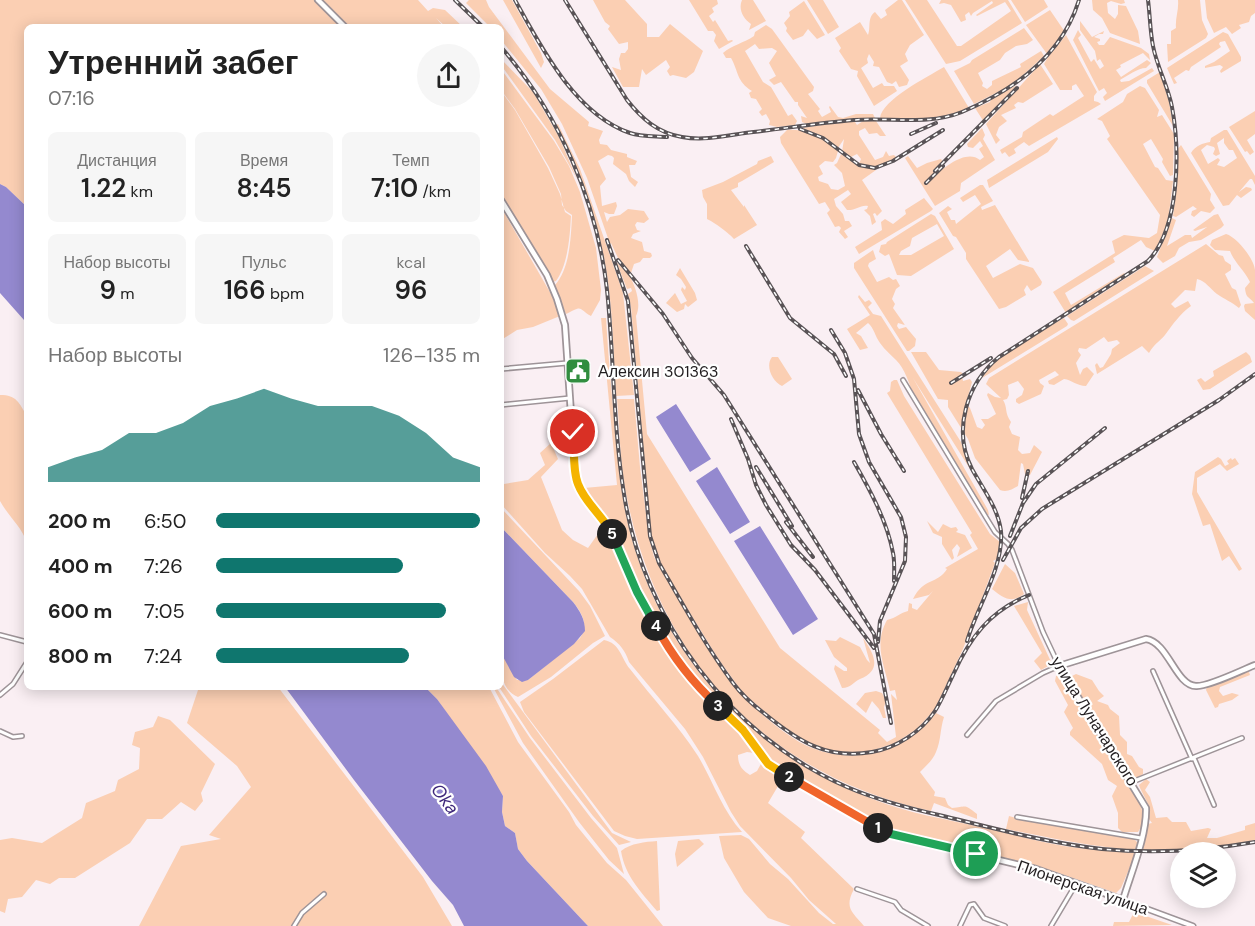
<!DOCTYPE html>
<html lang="ru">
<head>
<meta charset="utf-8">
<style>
	:root { --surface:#fff; --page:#f6f6f6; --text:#222; --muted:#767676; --accent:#0f766e }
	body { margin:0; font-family:"DM Sans",sans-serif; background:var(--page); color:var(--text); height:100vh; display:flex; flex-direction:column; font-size:22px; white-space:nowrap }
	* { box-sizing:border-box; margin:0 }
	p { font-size:20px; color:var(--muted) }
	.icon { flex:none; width:33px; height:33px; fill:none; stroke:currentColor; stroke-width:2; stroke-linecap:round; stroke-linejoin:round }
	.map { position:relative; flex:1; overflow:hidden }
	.details { position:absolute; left:24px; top:24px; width:480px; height:666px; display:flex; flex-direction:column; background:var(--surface); border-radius:9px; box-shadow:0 3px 15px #0003 }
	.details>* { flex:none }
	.tools { position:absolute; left:1170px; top:842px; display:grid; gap:12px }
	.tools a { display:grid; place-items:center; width:66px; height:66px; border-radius:50%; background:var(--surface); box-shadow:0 3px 15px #0003; font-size:30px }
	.pin { position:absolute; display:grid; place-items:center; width:51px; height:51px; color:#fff; margin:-26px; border:3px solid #fff; border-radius:50%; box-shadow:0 2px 6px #0007 }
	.km { position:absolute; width:30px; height:30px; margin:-15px; border-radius:50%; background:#222; color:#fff; font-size:16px; line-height:30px; text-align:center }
	.round { display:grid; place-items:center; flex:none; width:63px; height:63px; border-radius:32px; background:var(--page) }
	.headline { display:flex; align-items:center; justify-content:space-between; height:102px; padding:0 24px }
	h1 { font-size:33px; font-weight:600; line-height:45px }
	.figures { display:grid; grid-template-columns:repeat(3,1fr); gap:9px; height:102px; padding:6px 24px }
	.figures div { display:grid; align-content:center; border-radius:9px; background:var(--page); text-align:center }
	.figures b { font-size:26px; font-weight:600 }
	.figures small { font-size:16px; font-weight:400 }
	.figures p { font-size:16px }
	.chart { height:168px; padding:12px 24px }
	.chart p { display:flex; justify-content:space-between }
	.chart svg { width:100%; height:108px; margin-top:6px; fill:var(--accent); opacity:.7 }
	ul { padding:0 24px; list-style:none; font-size:20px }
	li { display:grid; grid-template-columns:96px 72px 1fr; align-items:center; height:45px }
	li i { height:15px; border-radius:8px; background:var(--accent) }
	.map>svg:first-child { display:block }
</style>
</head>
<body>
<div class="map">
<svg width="1255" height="926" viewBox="0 0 1255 926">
	<rect width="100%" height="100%" fill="#faeff3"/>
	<!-- green -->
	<path fill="#fbcfb3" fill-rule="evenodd" d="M0,0H314L341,27H27V207L6,187L0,184Z
		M321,0H418L428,11L433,8L445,10L463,27H446L436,18L444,27H349Z
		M469,0H486L489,7L550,89L589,122L588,126L603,131L599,140L600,144L607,145L611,150L627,154V157L637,161L635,165H629L631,177L638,182L635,187L629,181L626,174L613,164L614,158L612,156L608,155L598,161L606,179L600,186L602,206L616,202L617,206L614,214H609L604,212L607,222L610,217L620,215L628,209L644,211L649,219L644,223L637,222L635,225L637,230L641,231L633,234L631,238L642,242L644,251L651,253L652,256L650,258H643L640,262L634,264L631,273L618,258L611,243L610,244L587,178L562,124L541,89L501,40V27H490L466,3Z
		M503,0H512L541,53L544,62L541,68Z
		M593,0H625L647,24V37H659L670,24L703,51L694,72L686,78L673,75L670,76L667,71L670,67L666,60L646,75L642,69L639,87H623L612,67L621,70L619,59L621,53H625L628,49V42L619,44L608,29L610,26L605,22Z
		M689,0H717L718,4L712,8L714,12L709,16L713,22L715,20L728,41L732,40L733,41L719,49L714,41L716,35L713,31H708Z
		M742,0H753L766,21L749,30L751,24C743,19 738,9 742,0Z
		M807,0H823L839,27L828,34Z
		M898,0H902L924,35L910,45L905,54L908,61L900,66L909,80L907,85L899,87L896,81L892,84L887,82L879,67L873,66L874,62L869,54L867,59L868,63L861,68L873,88L882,83L884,86H894L897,91L874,106L857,76L858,71L851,69L839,51L841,48L835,38L860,22L868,35C871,28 867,17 875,12L881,19L887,15L885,10Z
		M905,0H927L957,46H961L1011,11L1005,2L977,16L976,15L993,3L992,1L973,13L971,16L969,12L965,15L966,20L961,22L951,5L944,3L939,4L941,0H1008L1022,23L960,61L946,64Z
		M1011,0H1044L1048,7L1025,22Z
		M1092,0H1124L1125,3L1121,4L1111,1L1107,3L1108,13L1115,19L1118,14V5L1126,6L1138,31L1140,44L1110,33L1102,18L1093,10Z
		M1178,0H1200L1202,20L1208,34L1206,38L1168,62L1167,44H1171V31L1176,28C1175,18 1179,11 1178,0Z
		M1205,0H1255V13L1251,16L1249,22L1239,25L1241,28L1232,34L1226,27L1214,33L1207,18Z
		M804,1L825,35L817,39L808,29L803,36L793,40L786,31L787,28L784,23L790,16L789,12Z
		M1050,10L1065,32L1047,54L1026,25Z
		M1080,21L1092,37L1104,31L1103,34H1099L1094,37L1100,39V41L1097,42L1099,45H1104L1110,37L1141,48L1149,54L1150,60L1143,53L1120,65L1121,67L1116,70L1121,77L1147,60L1151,63L1146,68C1138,68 1127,76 1120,80L1121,82L1129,81L1152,68L1154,71L1105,101L1103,97L1107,93L1104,88L1099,91L1073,40L1078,30L1081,35L1078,38L1091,62L1094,59L1100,69L1104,66L1100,59L1097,61L1095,51L1080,30Z
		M766,25L772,29L814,87L813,91L808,94L820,109L818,111L822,117L831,112L829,107L830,106L838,117L843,118L856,114H873L875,118L807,124L802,122L801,116L807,118L798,105V102H795L781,82L774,85L769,80L776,76L769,63L777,51L772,48L759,49L755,44L745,51L763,82L771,87L788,116L792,114L797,121L795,125L777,127L769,125L770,121L766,114L762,116L759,112L762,109L756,99L751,98L749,93L752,91C736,81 739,72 731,58H726L723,53C732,45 744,43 754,36L755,32Z
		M1024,28L1033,40L1027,44L1016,46L1005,53L1000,60L978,73L983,83L982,86L987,89L992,85V81L1021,67L1020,64L1041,51L1044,56L1012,85L974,104L954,71L970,63L972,60Z
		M1223,32L1228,34L1241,57V61L1221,73L1220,71L1223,67L1220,65L1205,68V66L1214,62L1230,51L1225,41L1220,42L1219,44L1221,47L1191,67L1189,71L1186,70L1174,78L1177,83L1174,84L1167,68Z
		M1066,35L1097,92L1094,96V101L1098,102L1101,104L1029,146L1024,142L1014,149L1016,153L1009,157L1005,152L1002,154L1000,150L1022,137L1023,132L1050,114L1053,116L1084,96L1076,84L1072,86V90H1060L1044,64L1048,57Z
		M501,59L533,92L559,137L577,179L555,140L501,65Z
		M1040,64L1053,84L1023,103L1018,102L1014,105L1016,108L1001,115L1007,121L999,127L996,135L1000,140L996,144L986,124Z
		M944,67L969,108C941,120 910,120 880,118C882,100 927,77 944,67Z
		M501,69L554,141L569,166L580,192L596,248L601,290L600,300L591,316C577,308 584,305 566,314L554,286C570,270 571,237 572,215L566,211L562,205L561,194L549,167L515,109L501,90Z
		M1160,72L1169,102L1173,126L1147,83V80Z
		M1017,85L984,122L975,108L990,102L991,99Z
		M1140,86L1145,88L1159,110L1157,117L1162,115L1174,134L1173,175L1170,176L1162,162L1163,159L1151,139L1143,144L1155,167L1158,168L1166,180L1173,181L1168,222L1155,251L1146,247L1141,240L1113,258L1115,262L1065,293L1071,305L1124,273L1126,275L1066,313L1053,292L1115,253L1112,241L1124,235L1149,238L1157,233L1160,215L1107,139L1110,136L1102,121L1097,119L1123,102L1127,94Z
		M501,91L515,110L548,168L560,194L565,212L571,216C570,235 568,265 556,281L553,282L501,196Z
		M1255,111V134L1247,140L1254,152L1250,155L1247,151L1245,152L1229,127Z
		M849,121L855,122L857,125L863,121H876L886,136H880L877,133L869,134L865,128L859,131V135L875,160L883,157L886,151L889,156L894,155L897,158C884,166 873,169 859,164L861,159L857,154L849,158L842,152L844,139L838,148L822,136L802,128Z
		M558,124L580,169L623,293L634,395L616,396C613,353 613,304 605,263C596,215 579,168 556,125Z
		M982,128L985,135L983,139L995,160L961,183L960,191L935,206L905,158L908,156L917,168L927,163L941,159L943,162L934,170L935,175C946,166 967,149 980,160L984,157L979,149L983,146L980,141L973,148L968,147L967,144Z
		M787,130C806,128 825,137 838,151L836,158L833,162L825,161L819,166L823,174L818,177L819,181L828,184L831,189L838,190L845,186L842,173L834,165L837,163L841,154L857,165L876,170L862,180L882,211L877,216L875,213L873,214L876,222L872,225L870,216L864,210L867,209L868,206C861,204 855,211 847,210L841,202L851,194L848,190L834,199L836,206L843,214L845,221H849L852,226L844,231L848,237L845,239L839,232L841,228L839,226L835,227L827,213L830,210L825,202L819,204L781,143L780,137Z
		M1224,130H1227L1255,176V185L1252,179H1250L1239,192L1246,187L1251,188L1252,190L1241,198L1237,195L1229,205L1223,206L1191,153C1195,146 1203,143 1210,142L1211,138ZM1224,138V143L1229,150H1233L1237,158L1224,167L1217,165L1220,160L1218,158L1208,164L1201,150L1207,145L1214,147L1215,149L1213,154L1216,156L1220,154L1217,143Z
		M1057,137L1058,139L1048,152L989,188L987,180Z
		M1181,145L1211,194L1210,200L1215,208L1210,213L1201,211L1194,217L1191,215L1192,211L1197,209L1193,206L1176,217L1173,216L1177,184L1176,151Z
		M771,156L774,162L742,181L738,183V187L731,190L744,207V205L757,225L734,239C730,234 714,222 707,219V204L703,197L702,190L723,182L757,164L758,161Z
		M980,185H983L993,201L981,207L982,210L995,205L1029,261V262L1018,260L1010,249L986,266L993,278L1020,264L1033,268L1042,282L1041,285L1031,291L1027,285L1024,290L1026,295L1006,307L999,309L966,259V253L956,237L953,236L939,213L948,206L952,209L947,212L951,220H955L956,224L981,204L975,195L963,202L960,198Z
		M924,198L933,209L931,211L859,254L855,247L882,230L881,222L885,219L893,224L906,214L905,210Z
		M501,207L551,294L560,316L533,327L517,330L501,340Z
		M931,214L935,216L954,249L911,276L897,275L889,254L885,256L879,252L881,245L886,244L887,242ZM937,224L944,236L911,255H899L901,251L910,246L912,238Z
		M1218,214L1224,225L1221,228L1201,240L1189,242L1179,248L1175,256L1163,263L1157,257L1172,218L1176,220L1167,246L1185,235H1191L1192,238L1207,227L1195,231L1193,230L1214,215Z
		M1226,234C1237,237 1254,259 1255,270C1255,286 1255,303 1255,320L1245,311L1244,306L1245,304L1254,303C1249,296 1246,299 1245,288L1250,282C1244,270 1234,262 1230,251L1215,250L1210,245L1212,240Z
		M1206,244L1219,255L1223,256L1225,261L1231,265V270L1225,274L1232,288L1236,290L1241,305L1239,308C1232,302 1224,299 1217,294C1210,289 1206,281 1197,279L1195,291L1185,290L1171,304L1175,308L1188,301L1191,306C1180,314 1173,324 1165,335C1159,342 1154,344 1149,353L1142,346L1097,374L1095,365L1097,363L1100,368L1103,367L1111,354L1112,349L1120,343L1117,340L1108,342L1104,337L1086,349L1079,348L1078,351L1081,355L1076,363L1080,375L1083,369L1087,367L1094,374L1086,386C1077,386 1072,380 1064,379L1054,385L1049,384L1048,381L1059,375L1055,371L1039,380L1040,383L1044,386L1041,394L1019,404L1016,402V399L1022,395L1024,389L1018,381L1008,385L1009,395L1007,399L1003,400C1008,408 1004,412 1011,422L1009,427L1012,434L1020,437L1018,450L1022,454L1030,453L1034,445L1042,452L1030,475L1025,474L1023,464L1021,463L1018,486C1012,489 1007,493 1000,490L975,458L968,439L948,407V400L938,399L911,352H926L939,370L961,372L963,374L962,377L963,381L970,379L972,382L966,404L970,408L977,427L982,429L985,425L981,419H988L996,414L987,395L988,393L995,397L1001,398L986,384L989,378Z
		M873,250L876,259L869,263L868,266L877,282L889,277L893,280L896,279L900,286L896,289L892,299L895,304L893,308L905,325L898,323L897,326L899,329L906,327L916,339L915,346L909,351H907L854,268V263Z
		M616,261C619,266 625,270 629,275C635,285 642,304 636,316L647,434L780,648L880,730L878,733L887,742L896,737L891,694L897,700L895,690L890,691C885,666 873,645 887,620C897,618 899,613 908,611L909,603L912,604V608L917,610L933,591L929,595L913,599C924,577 937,585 947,569L945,568L978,549L970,535L972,533L887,393L890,391L891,382L894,380H897L904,396L990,534L1000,542L997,559L993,561L995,563L963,649L935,709L917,729L895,743L871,751L848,753L825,750L802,741L779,724L743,693L719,660L659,563L651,536L631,307L628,294L632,291L631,288L627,289Z
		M1145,266L1154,271L1074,321L1071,320L1067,316Z
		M680,268L695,293L697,300L688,307L685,304L684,309L677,312L666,303L675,293L681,304L687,301L681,290L682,287L685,290L686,287L681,279L676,275Z
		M859,295L865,302L869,300L872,303L868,307L873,314L881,316L961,442L970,469L913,378L988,510L989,515L986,514L913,394C909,383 905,369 896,360C891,355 885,350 880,343C875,336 874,328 868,323L856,333L861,336L868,348L860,350L847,329L870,315L858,297Z
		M601,318H606C608,356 612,394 615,431C619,470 622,506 633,543C668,663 758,756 875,800C908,813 945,819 980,827C1008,833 1036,841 1064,846C1088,850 1112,851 1136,853L1121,888L1116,893L1053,871L886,829L789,773L765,757L750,733L700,684L664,635L648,607L613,529L584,488L617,485Z
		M1064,318L1068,324L1067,326L982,378C1000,350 1036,334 1064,318Z
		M1246,352L1250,356L1252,362L1210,389L1203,390L1197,380L1201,378L1205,382L1214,376L1213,371Z
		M772,357H778L792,379L782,386C772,381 765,366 772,357Z
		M0,395C17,395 19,403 27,416V543C22,527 8,516 0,501Z
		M617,399H634L640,467L649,537L654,557L733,685C753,707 784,737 812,748C857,766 907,750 936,713L944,717C940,729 941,741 936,752C933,760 926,766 920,772L935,792L934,796L945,798L948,805L952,808C967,807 963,803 977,814V819L934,803L931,811C770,776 662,665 628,503C620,470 620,434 617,399Z
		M551,443L558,459L541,477L562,530L573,540L588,548L605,524C619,553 629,584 643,613C652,630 664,647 675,664C696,694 743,720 754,753L747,752L738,755C738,765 742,770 750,775L757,771L762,762L784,776L768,803L805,832L801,838L854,889C844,908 852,912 864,926H791L768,918L744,892L724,858L719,836L741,835L749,839L770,864L788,879L819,913L833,924H836L809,900L791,878L740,826L731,812L703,757L685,729L629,662C625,650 620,644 610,637L582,589L570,576L545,553L501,504V481L504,484L528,480L545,465L540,453Z
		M1218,457L1221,459L1225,466L1229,464L1227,461L1231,458L1232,460L1235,458L1239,464L1227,471L1220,464L1197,478V492L1242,569L1239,571L1229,556L1222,561L1210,524L1203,526L1192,494L1195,472Z
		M501,508L579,591L590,606L605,636L593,643L551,677L518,697C500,689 501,670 501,653L517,680H528L580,638C589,625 582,613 573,602L501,527Z
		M927,521L938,532L943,524L951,528L956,527L958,530L956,532L965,535L972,548L957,557L960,548L957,544L952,550L954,558L952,560L942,544V537L933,533Z
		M1005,564L1015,573L1024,594C1012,604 1003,598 992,589Z
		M1028,602L1027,610L1052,664L1041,670L1034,661L1042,653L1014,606Z
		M840,637L860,647L867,660L870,663L863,638C875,655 882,670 860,679C853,682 851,688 842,688L834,669L835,665L844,671H847V668L834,657L825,640L836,641Z
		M604,640C620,643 621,658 630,669C653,699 678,725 698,756C713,781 722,810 742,832L637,839L625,836L614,831L524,712L520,702L553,679Z
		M1246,672H1249L1250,675L1220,687L1219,691L1223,696L1232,693L1239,695L1232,700L1219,704L1218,707L1215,708L1206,690L1207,687Z
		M1076,674L1092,680L1099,691L1104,696L1097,701L1108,705L1110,709L1119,716L1120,735L1127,742V754L1132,756L1139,767L1143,769V774L1137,778L1131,775L1072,681V676Z
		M1059,675L1064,677L1136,795C1142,809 1148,819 1138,832H1122L1118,828V813L1112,796L1117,786L1108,780L1102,764L1070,735V732L1073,728L1064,712L1068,705L1055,681L1056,676Z
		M501,682L612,833L631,842L619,845L593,816L531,736L499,687H501Z
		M209,687H278L423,877L452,926H139L181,846L221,839L209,835L251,787L237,766L187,723L198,690Z
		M425,687H489L518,742L569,812L576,825L607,863L626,880L663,926H588L527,861L518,849L515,833L505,826L502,812L503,796L437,699Z
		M493,687H496L530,738L591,818L617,848L624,874L609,860L579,822L523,743Z
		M876,691L882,693L886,701L884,707L886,718H883L879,709L872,701L866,713L856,704L865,693Z
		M158,716L170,720L215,764L201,793L203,801L195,811L181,802L162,819H147L130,843L75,878H59L50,884L36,880L22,897L8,899L5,913L0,911V840L12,838L42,843L82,818L86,803L115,791L118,780L139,769L140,748L132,745L135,732L153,727Z
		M1146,779L1150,782L1145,790L1150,797L1156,818L1167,817L1172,822H1186L1191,831L1208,828L1211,829L1207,838H1217L1245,830V826L1255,823V840C1217,848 1180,850 1142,850L1147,824L1152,823L1149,819V806L1140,788L1139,785Z
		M1009,816L1023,820L1133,838L1138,843L1137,850C1092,847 1050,838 1006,829Z
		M699,839L704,844L677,867L675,854L678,841Z
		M657,841L660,910L657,911C641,892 625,876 621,851C631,843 645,842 657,841Z
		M1134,912L1172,925L1113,926L1114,922H1129Z"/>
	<!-- water -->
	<path fill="#9489cf" d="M0,184L6,187L27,207V333L24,320L0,293Z
		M676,404L711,459L690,472L656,417Z
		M717,467L750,522L730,534L696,481Z
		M760,526L818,619L793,635L734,541Z
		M501,527L573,602C580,611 585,619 585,631L574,644L528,680L522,682L514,677L501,653Z
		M285,687H425L437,699L486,766L503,796L502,812L505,826L515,833L518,849L527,861L588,926H464L453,905L432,881L354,780Z"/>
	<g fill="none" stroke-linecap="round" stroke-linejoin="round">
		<!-- minor casing -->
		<g stroke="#9e9498" stroke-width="6">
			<path id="minor" d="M501,369L567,363
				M903,380L987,519L995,532L1008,544L1012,550L1043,632L1059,666L1043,673L996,701L967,735
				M501,405L570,398
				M0,635L27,642
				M1153,671L1192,759
				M0,695L13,684L27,662
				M0,731L13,737L22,736
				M1194,758L1214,805
				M1132,782L1242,738
				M1017,817L1141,838
				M857,889L895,902L901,910L928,926
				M294,926L302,913L324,894
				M960,926L970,905L974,904L984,918L1005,926
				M1051,926L1076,884"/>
		</g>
		<!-- tertiary casing -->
		<g stroke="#9e9498" stroke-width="7">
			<path id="tertiary" d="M1123,900L1193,926"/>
		</g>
		<!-- secondary casing -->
		<g stroke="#9e9498" stroke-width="8">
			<path id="secondary" d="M318,0L345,27
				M501,200L547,275L557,299L565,325L575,473L580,489L606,523L616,540L648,614L679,664L703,692L740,725L768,764L878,828L891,834L1036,869L1123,900C1131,873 1147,835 1146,808L1059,666L1146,639C1168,642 1176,686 1196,686C1208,687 1242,670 1255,665"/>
		</g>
		<!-- minor -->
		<use href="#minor" stroke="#fff" stroke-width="3"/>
		<!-- tertiary -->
		<use href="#tertiary" stroke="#fff" stroke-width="4"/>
		<!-- secondary -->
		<use href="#secondary" stroke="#fff" stroke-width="4.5"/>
		<!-- rail casing -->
		<g stroke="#595356" stroke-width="4">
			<path id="rail" d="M455,0L483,27
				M515,0C541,47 575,114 630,133C641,137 655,136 667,137
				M565,0L627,100C642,119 658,133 682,137C703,141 725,136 745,133C781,129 818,123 854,120C890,117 927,126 962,112C1014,90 1062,56 1079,0
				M501,47C559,114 597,201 607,290C614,357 613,426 624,494C643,620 730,736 847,787C877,800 908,808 939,815C993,828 1047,843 1102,849C1154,854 1204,851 1255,842
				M800,129L823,138L859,165L875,168L893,161L943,130
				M911,134L936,123
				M935,171L1017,88
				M926,183L943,166
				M607,240L628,301L650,536L659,563C682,603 705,645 733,683C742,695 753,705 765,714C798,741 827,760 872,752C896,748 921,732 935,711C942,700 947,687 953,675C970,637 990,611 1029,595
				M746,246L790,318L834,354L846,376
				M618,260L663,314L692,358L724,395L874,634L891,723
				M831,330L845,353L854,379L859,434L869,462L901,517L906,537L905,561L880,621L878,642
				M951,383L991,358
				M858,390L881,434L904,471
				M731,419L748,459L756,485L766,505L791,545L815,570L874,648
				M854,462C870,490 887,521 893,553C895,562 894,572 894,581
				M756,467L792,526
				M1022,498L1028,471
				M786,522L813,557
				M1010,536L1023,503L1036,484L1105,428
				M1003,560L1021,528L1042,509L1219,400L1255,374
				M967,641C977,607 1004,567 1001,531C998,508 983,489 972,469C952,430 967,383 999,357L1148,261C1180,228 1180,150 1172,107C1168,86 1157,67 1153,46C1150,31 1150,15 1148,0"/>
		</g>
		<!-- rail -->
		<use href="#rail" stroke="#fff" stroke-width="1.5" stroke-dasharray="4.5" stroke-linecap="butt"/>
	</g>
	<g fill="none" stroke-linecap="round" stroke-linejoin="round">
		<!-- split-1 casing -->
		<g stroke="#fff" stroke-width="12">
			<path id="split-1" d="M878,828L891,834L976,854"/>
		</g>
		<!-- split-2 casing -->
		<g stroke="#fff" stroke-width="12">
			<path id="split-2" d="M789,777L878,828"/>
		</g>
		<!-- split-3 casing -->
		<g stroke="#fff" stroke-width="12">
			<path id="split-3" d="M718,706L743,730L768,764L789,777"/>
		</g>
		<!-- split-4 casing -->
		<g stroke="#fff" stroke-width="12">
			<path id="split-4" d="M656,626C672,656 693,683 718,706"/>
		</g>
		<!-- split-5 casing -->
		<g stroke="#fff" stroke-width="12">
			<path id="split-5" d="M612,534L637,592L656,626"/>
		</g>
		<!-- split-6 casing -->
		<g stroke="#fff" stroke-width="12">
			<path id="split-6" d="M573,432C575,448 572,469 578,484C585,503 603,516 612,534"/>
		</g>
		<!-- split-1 -->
		<use href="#split-1" stroke="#22a559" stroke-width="8"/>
		<!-- split-2 -->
		<use href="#split-2" stroke="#f0652b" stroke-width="8"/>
		<!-- split-3 -->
		<use href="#split-3" stroke="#f5b400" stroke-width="8"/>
		<!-- split-4 -->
		<use href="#split-4" stroke="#f0652b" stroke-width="8"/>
		<!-- split-5 -->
		<use href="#split-5" stroke="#22a559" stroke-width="8"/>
		<!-- split-6 -->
		<use href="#split-6" stroke="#f5b400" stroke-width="8"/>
	</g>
	<!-- icons -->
	<defs>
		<g id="civic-square" transform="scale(1.35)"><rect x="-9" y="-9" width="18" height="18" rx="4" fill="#318d3f" stroke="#fff"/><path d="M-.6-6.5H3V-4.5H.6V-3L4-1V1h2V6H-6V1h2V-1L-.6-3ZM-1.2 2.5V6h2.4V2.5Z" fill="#fff"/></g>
	</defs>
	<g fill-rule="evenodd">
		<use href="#civic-square" x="578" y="371"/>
	</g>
	<g text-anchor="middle" stroke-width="4.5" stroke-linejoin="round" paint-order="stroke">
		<!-- poi labels -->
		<g font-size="16" fill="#221e20" stroke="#fff" text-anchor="start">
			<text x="598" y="377">Алексин 301363</text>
		</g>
		<!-- street labels -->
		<g font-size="16" fill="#221e20" stroke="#fff">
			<text transform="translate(1095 721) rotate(58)" y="6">улица Луначарского</text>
			<text transform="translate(1083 887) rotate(19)" y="6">Пионерская улица</text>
		</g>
		<!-- water labels -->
		<g font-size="18" font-style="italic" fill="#3f287b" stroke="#fff">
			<text transform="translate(445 799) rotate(53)" y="6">Oka</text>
		</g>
	</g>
</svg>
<div class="tools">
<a><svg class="icon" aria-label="layers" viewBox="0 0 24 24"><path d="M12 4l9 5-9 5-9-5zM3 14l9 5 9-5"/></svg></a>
</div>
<div class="pin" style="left:976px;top:854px;background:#1e9e55"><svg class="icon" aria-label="arrive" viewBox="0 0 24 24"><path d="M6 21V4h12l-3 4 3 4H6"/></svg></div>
<div class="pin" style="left:573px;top:432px;background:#d93025"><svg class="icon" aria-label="check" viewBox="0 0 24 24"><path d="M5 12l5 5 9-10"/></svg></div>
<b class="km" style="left:878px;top:828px">1</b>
<b class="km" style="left:789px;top:777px">2</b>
<b class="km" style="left:718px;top:706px">3</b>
<b class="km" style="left:656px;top:626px">4</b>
<b class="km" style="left:612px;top:534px">5</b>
<section class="details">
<div class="headline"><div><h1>Утренний забег</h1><p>07:16</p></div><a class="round"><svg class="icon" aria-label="share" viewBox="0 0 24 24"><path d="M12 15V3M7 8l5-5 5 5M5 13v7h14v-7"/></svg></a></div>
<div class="figures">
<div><p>Дистанция</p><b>1.22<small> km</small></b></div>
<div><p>Время</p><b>8:45</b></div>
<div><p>Темп</p><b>7:10<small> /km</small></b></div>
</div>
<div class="figures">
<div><p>Набор высоты</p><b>9<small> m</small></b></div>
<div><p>Пульс</p><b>166<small> bpm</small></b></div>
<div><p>kcal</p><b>96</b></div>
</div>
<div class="chart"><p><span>Набор высоты</span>126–135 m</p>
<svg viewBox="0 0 160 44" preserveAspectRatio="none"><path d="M0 44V38L10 34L20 31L30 24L40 24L50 20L60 13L70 10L80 6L90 10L100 13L110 13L120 13L130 17L140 24L150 34L160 38V44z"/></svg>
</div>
<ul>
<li><b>200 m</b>6:50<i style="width:100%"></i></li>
<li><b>400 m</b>7:26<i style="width:71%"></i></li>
<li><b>600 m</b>7:05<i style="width:87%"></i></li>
<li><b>800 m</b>7:24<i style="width:73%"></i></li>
</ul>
</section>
</div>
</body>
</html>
